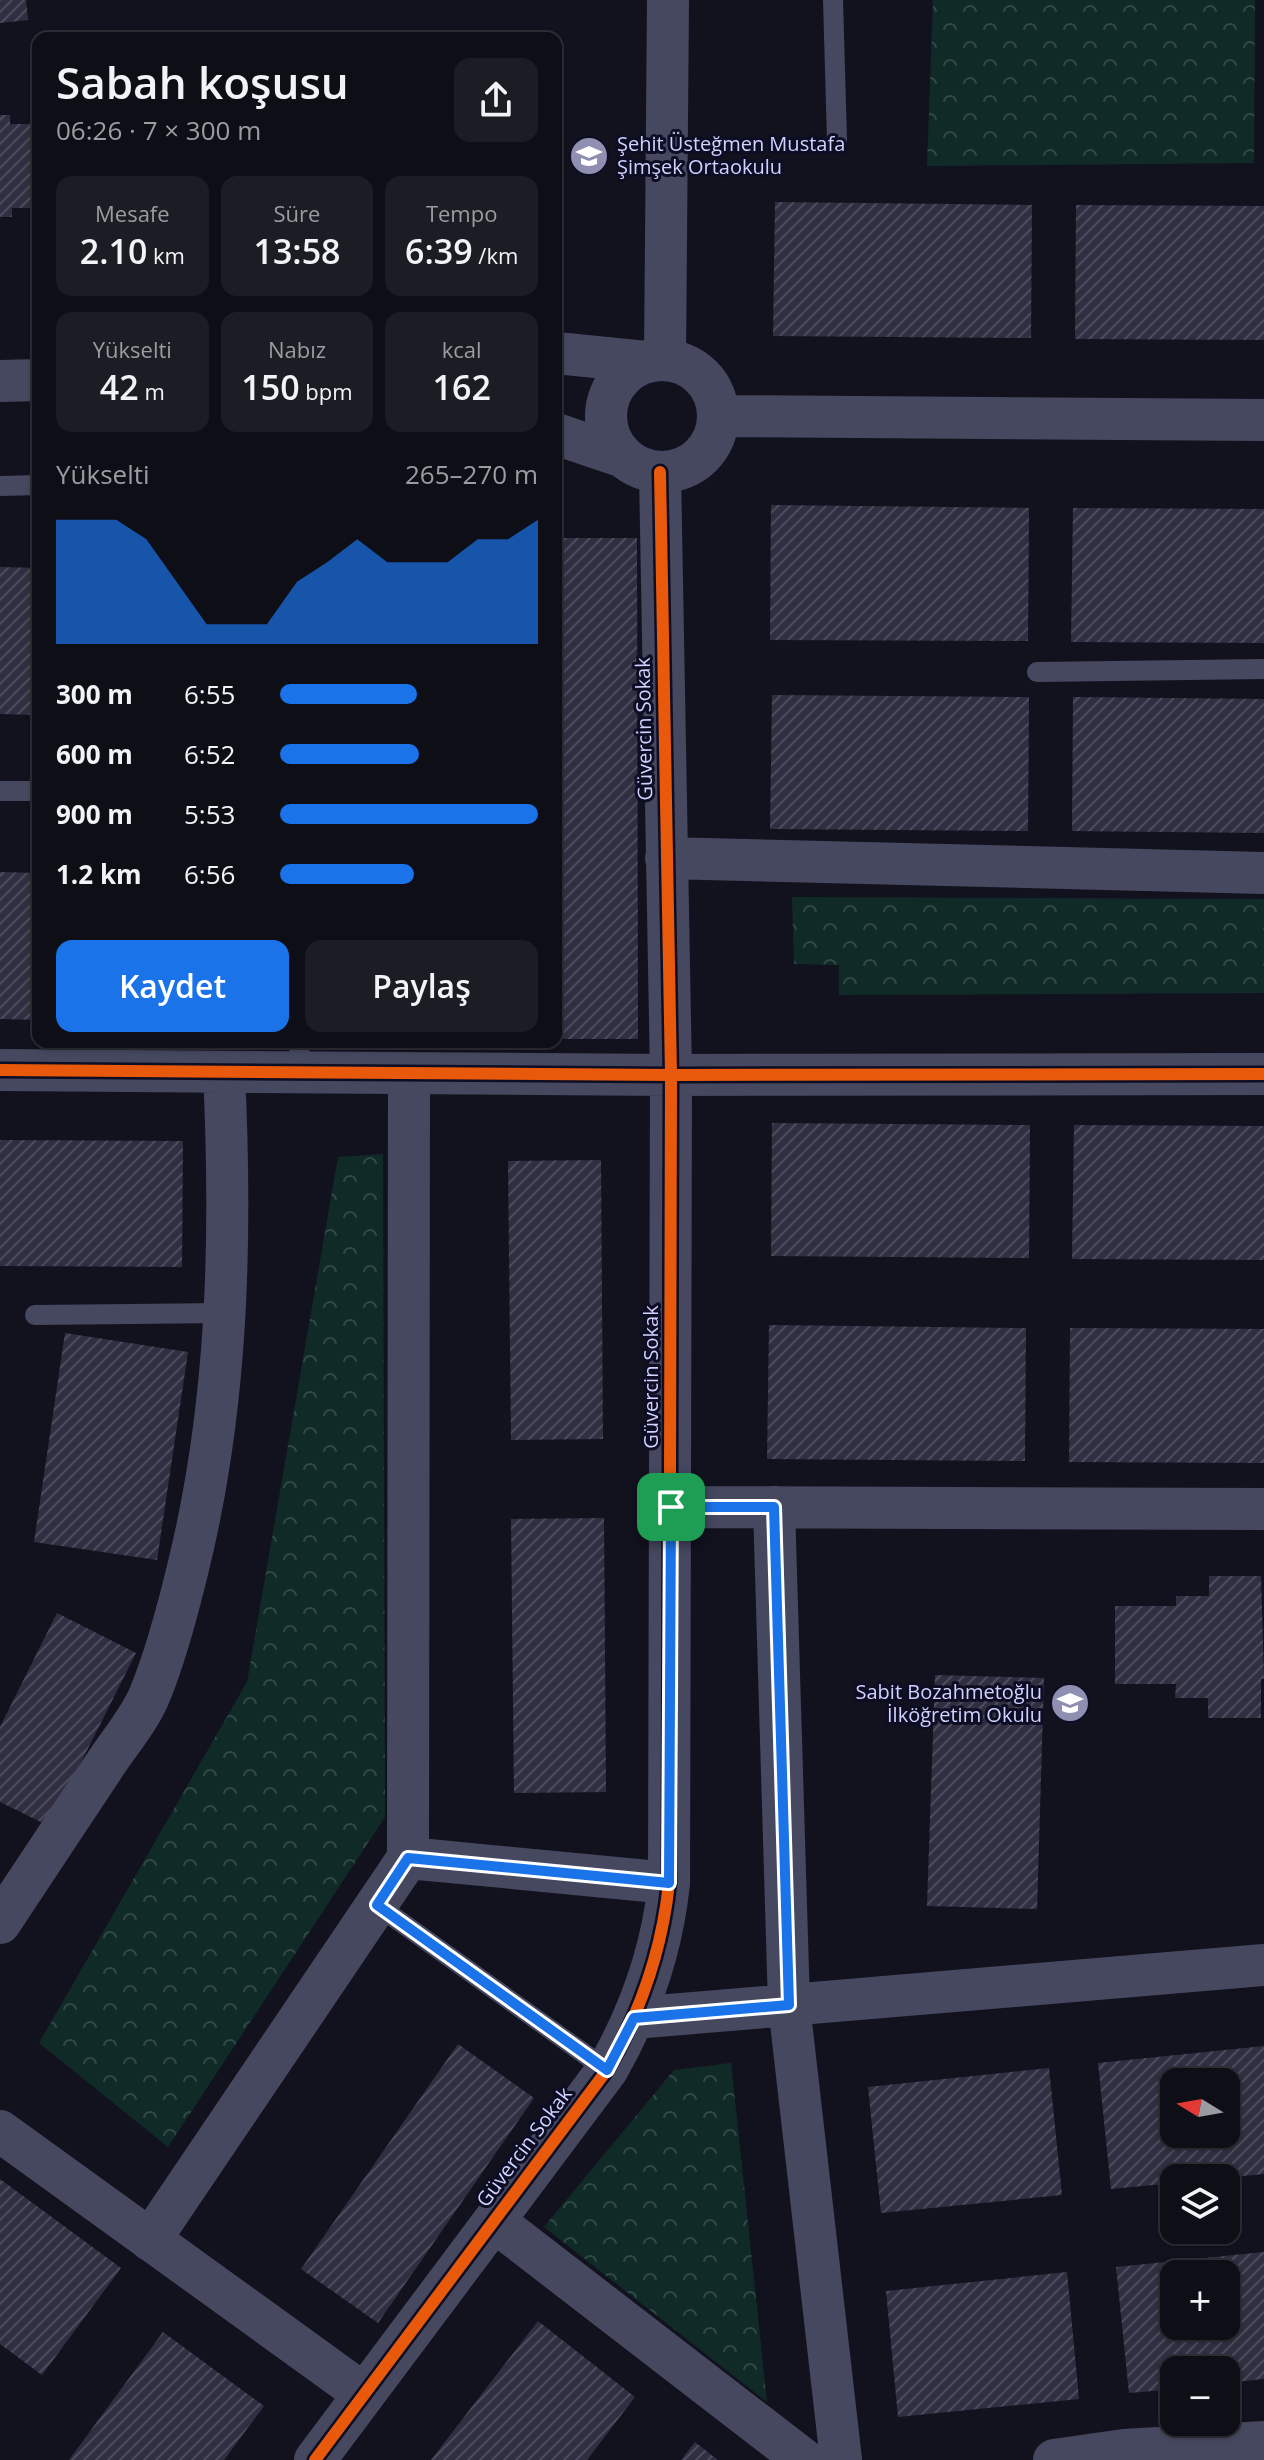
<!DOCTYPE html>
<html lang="tr">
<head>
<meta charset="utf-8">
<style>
	:root { --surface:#0e0e17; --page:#1c1c24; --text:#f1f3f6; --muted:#9b9ca1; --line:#2e2e36; --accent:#1a73e8 }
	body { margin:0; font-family:"Open Sans",sans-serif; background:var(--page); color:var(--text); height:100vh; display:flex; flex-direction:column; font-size:30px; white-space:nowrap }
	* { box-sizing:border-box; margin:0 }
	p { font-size:26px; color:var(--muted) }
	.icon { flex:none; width:44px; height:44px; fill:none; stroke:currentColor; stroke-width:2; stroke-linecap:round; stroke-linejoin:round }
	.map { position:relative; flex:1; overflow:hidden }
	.sheet { position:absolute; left:32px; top:32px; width:530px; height:1016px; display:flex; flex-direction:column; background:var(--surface); border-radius:16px; box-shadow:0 2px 6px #0004,0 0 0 2px var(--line) }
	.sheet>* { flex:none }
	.needle { width:52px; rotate:281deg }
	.buttons { position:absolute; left:1160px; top:2068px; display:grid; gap:16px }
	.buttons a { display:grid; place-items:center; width:80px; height:80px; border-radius:16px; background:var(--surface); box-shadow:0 2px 6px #0004,0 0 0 2px var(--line); font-size:40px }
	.pin { position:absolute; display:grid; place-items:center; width:68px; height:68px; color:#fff; margin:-34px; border-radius:16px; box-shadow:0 4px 12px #0006 }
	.round { display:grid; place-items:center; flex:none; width:84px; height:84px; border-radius:16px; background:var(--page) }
	.overview { display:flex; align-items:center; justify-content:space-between; height:136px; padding:0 24px }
	h1 { font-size:44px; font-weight:600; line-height:60px }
	.metrics { display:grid; grid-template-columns:repeat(3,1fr); gap:12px; height:136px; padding:8px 24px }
	.metrics div { display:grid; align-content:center; border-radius:16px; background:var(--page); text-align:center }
	.metrics b { font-size:34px; font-weight:600 }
	.metrics small { font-size:22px; font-weight:400 }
	.metrics p { font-size:22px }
	.chart { height:224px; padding:16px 24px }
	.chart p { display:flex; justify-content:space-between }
	.chart svg { width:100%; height:144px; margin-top:8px; fill:var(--accent); opacity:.7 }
	.cta { display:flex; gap:16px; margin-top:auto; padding:16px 24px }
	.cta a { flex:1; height:92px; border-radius:16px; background:var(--accent); color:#fff; font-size:32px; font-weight:600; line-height:92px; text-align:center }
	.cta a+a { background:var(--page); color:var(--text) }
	ul { padding:0 24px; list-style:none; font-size:26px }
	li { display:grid; grid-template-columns:128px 96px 1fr; align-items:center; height:60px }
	li i { height:20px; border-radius:10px; background:var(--accent) }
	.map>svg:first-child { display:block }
</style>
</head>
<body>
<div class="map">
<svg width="1264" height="2460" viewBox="0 0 1264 2460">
	<defs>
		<pattern id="park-crowns" width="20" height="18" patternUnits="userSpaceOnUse" patternTransform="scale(2)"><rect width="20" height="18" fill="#0f2a27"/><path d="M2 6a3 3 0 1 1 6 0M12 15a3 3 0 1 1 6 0" fill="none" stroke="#314847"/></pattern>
		<pattern id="building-hatch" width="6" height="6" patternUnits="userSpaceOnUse" patternTransform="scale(2)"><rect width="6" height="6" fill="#302f41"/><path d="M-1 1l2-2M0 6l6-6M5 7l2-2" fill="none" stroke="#4d4c5e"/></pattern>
	</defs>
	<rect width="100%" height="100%" fill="#12121f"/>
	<!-- park -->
	<path fill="url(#park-crowns)" d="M933,0H1255L1254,163L927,166Z
		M792,897L1264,899V993L839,995V965L794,964Z
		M383,1154L385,1817L168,2147L39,2043L247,1682L338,1157Z
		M731,2063L767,2402L544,2227L674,2070Z"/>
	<!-- building -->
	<path fill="url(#building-hatch)" fill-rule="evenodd" d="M0,0H26L28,20L0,23Z
		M0,115H10V124H38V208H12V217H0Z
		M775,202L1032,205L1031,338L773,336Z
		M1076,205L1264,206V340L1075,339Z
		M771,505L1029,508L1028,641L770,640Z
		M1073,508L1264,509V643L1071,642Z
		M556,538H637L638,1039H556Z
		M0,567L38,568V715L0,714Z
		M772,695L1029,697L1028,831L770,829Z
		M1073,697L1264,699V833L1072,831Z
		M0,872L38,873V1020L0,1019Z
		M772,1123L1030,1125L1029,1258L771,1256Z
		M1074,1125L1264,1126V1260L1072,1259Z
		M0,1140L183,1141L182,1267L0,1266Z
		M601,1160L603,1439L511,1440L508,1161Z
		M769,1325L1026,1328L1025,1461L767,1459Z
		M1070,1328L1264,1329V1463L1069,1462Z
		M65,1333L188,1352L157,1560L34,1542Z
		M604,1518L606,1792L514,1793L511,1519Z
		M1209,1576H1261L1264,1679H1261V1718H1208V1698H1175L1176,1684H1115V1606H1176V1596H1209Z
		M57,1613L136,1653L49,1826L0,1802V1727Z
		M935,1675L1044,1678L1037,1909L927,1906Z
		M458,2044L534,2098L378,2323L301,2269Z
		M1264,2046V2174L1221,2178H1174V2183L1111,2189L1098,2063ZM1174,2082H1226V2134H1174Z
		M1049,2068L1062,2195L881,2213L868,2087Z
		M0,2179L121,2268L42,2375L0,2344Z
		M1264,2252V2379L1226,2383V2370H1174V2389L1129,2393L1116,2267ZM1174,2274H1226V2326H1174Z
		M1067,2272L1079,2399L898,2417L886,2291Z
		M538,2321L635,2397L587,2460H431Z
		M163,2332L264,2406L224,2460H69Z
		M695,2442L718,2460H681Z"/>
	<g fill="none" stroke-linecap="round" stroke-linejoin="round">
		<!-- service -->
		<path stroke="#464860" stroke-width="20" d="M833,0L837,140
			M0,486L38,485
			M1037,672L1264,669
			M0,791H38
			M299,1042L300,1072
			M35,1315L226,1313
			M377,1905L607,2070"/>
		<!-- minor -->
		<path stroke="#464860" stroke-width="42" d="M556,353L646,362
			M665,360L668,0
			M606 416a56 56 0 1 1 112 0a56 56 0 1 1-112 0Z
			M0,381L38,380
			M718,416L1264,420
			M556,434L624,457
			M666,858L1264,873
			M0,1070L671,1075L1264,1074
			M671,1507L1264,1509
			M774,1507L789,2005L841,2460
			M408,1858L669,1883
			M0,1923C35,1871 69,1818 104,1766C119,1743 140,1719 150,1694C166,1655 177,1613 187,1572C228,1408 232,1241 224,1072
			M634,2018L1264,1965
			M0,2131L364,2394
			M494,2221L804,2460
			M150,2240L408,1858L409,1073
			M315,2460L607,2070C641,2011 662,1951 669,1883L671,1075L660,472
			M1054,2460L1124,2450L1264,2442"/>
		<!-- cycleway casing -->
		<g stroke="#0d0d24" stroke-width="17">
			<path id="cycleway" d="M0,1070L671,1075L1264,1074
				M315,2460L607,2070C641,2011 662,1951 669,1883L671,1075L660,472"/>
		</g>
		<!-- cycleway -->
		<use href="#cycleway" stroke="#e8590c" stroke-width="12"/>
	</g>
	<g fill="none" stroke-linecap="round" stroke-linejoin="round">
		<!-- route casing -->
		<g stroke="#fff" stroke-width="16">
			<path id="route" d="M671,1507H774L789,2005L634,2018L607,2070L377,1905L408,1858L669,1883Z"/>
		</g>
		<!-- route -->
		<use href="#route" stroke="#1a73e8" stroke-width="10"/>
	</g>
	<!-- icons -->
	<defs>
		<g id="school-disc" transform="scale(2)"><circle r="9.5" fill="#8e8fb1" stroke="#0d0d24"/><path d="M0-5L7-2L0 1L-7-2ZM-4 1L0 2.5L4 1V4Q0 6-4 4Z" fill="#fff"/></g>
	</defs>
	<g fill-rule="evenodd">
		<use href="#school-disc" x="589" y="156"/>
		<use href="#school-disc" x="1070" y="1703"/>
	</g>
	<g text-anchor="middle" stroke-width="6" stroke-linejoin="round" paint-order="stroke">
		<!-- poi labels -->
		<g font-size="20" fill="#d0d2ff" stroke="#0d0d24" text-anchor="start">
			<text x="617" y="151">Şehit Üsteğmen Mustafa<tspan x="617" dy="23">Şimşek Ortaokulu</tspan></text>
			<text x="1042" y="1699" text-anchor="end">Sabit Bozahmetoğlu<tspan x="1042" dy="23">İlköğretim Okulu</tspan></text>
		</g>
		<!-- street labels -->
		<g font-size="20" fill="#d0d2ff" stroke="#0d0d24">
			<text transform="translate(644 729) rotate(-91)" y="7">Güvercin Sokak</text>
			<text transform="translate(651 1377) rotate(-90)" y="7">Güvercin Sokak</text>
			<text transform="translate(524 2147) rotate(-53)" y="7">Güvercin Sokak</text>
		</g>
	</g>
</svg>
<div class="buttons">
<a><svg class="needle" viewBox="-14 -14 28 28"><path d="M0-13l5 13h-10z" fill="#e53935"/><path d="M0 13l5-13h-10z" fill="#9b9ca1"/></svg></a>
<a><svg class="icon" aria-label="layers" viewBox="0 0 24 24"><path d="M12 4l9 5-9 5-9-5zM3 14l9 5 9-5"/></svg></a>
<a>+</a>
<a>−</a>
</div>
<div class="pin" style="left:671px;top:1507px;background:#1e9e55"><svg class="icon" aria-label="arrive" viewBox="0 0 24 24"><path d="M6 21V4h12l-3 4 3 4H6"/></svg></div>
<section class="sheet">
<div class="overview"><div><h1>Sabah koşusu</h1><p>06:26 · 7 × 300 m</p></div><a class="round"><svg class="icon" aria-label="share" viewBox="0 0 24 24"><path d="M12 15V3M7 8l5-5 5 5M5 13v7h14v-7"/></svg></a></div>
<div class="metrics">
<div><p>Mesafe</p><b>2.10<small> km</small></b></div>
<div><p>Süre</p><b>13:58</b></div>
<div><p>Tempo</p><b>6:39<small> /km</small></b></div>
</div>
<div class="metrics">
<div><p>Yükselti</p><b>42<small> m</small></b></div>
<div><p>Nabız</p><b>150<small> bpm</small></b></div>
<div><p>kcal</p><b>162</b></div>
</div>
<div class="chart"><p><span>Yükselti</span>265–270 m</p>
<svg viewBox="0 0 160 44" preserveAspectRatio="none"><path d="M0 44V6L10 6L20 6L30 12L40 25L50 38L60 38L70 38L80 25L90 19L100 12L110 19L120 19L130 19L140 12L150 12L160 6V44z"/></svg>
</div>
<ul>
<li><b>300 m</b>6:55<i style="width:53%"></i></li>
<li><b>600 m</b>6:52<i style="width:54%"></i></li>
<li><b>900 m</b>5:53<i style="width:100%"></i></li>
<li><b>1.2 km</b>6:56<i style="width:52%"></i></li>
</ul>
<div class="cta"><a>Kaydet</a><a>Paylaş</a></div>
</section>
</div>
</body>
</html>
